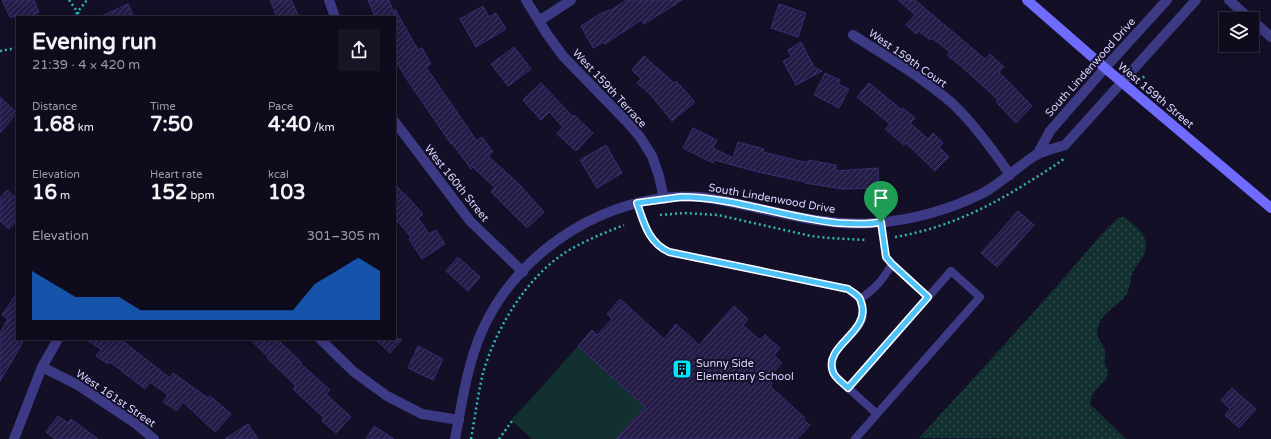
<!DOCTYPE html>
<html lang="en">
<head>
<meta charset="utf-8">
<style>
	:root { --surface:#0e0b1c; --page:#171425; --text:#f1f3f6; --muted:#9b9ba3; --line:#2e2b3b; --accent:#1a73e8 }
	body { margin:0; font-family:"Varela Round",sans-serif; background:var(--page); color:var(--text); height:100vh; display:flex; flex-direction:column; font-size:15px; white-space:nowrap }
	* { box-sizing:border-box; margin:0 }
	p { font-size:13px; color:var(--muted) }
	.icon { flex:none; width:22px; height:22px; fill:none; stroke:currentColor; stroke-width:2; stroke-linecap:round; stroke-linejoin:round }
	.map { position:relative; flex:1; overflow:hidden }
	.panel { position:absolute; left:16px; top:16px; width:380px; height:324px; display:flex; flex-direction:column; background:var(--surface); border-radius:0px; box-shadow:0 2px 10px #0003,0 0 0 1px var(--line) }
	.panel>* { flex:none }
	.buttons { position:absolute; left:1219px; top:12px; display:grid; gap:8px }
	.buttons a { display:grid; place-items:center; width:40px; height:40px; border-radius:0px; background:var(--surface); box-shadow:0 2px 10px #0003,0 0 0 1px var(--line); font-size:20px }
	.pin { position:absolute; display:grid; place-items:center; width:34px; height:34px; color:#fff; margin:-41px -17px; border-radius:50% 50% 50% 0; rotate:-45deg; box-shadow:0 0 4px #0007 }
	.pin .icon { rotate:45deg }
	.round { display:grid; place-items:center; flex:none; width:42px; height:42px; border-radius:0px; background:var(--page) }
	.headline { display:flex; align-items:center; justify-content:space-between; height:68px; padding:0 16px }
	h1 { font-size:22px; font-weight:700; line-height:30px }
	.figures { display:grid; grid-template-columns:repeat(3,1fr); gap:6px; height:68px; padding:4px 16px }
	.figures div { display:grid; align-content:center }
	.figures b { font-size:20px; font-weight:700 }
	.figures small { font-size:11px; font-weight:400 }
	.figures p { font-size:11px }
	.chart { height:112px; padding:8px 16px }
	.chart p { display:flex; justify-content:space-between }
	.chart svg { width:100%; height:72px; margin-top:4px; fill:var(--accent); opacity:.7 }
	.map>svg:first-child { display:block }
</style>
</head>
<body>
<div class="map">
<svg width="1271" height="439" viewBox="0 0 1271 439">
	<defs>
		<pattern id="grass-dots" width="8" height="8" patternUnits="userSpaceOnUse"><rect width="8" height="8" fill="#12302f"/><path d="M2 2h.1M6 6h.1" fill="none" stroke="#344d4e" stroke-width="1.8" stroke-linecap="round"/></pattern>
		<pattern id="building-hatch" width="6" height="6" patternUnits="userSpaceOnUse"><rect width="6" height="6" fill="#241b47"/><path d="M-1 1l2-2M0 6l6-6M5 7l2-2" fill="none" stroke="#433b63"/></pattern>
	</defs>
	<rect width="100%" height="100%" fill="#130f26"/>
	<!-- grass -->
	<path fill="url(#grass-dots)" d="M1124,217C1137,227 1151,236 1144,254C1142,260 1136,266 1133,272C1130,279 1130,290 1126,295C1118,306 1103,312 1099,324C1094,338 1101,339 1105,350C1106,355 1104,360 1105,365C1106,368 1108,370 1108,373C1107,383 1091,388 1090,404L1126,439L919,438L1033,313L1103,233L1118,218Z"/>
	<!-- garden -->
	<path fill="#12302f" d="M578,346L645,407L616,439H532L511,420L528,402Z"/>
	<!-- building -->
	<path fill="url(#building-hatch)" stroke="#3b2d73" d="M2,0H34L39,12L29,17H10Z
		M270,0H291L299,17H277Z
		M368,0H389L395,16V9L418,50L422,48L431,64L426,67L454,108L477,141L482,137L493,152L488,156L518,183L544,212L527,228L491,192L495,188L473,167L471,169L452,143L451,144L406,78L395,60V17H375Z
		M626,0H682L644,24L641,20L605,44L604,42L593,48L581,26L603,12V13L609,10L610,11Z
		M898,0H915L985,59L990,54L1004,67L999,72L1032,106L1016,123L996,102L998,100L961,66L947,55L950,52L932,38L930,40L919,31L916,34L906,25L915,15Z
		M128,4L134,17H100Z
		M779,4L806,13L798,37L771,28Z
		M483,6L489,17L496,13L506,29L476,47L460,19Z
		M801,42L814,67L822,71L796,85L783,61L791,57L788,50Z
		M514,47L531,69L508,86L491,64Z
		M644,56L674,83L676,81L695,102L672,121L650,94L637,83L641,79L632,70Z
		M825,73L840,80L838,84L849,89L839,108L814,95Z
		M541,83L573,117L574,115L593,133L576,151L557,134L563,127L549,112L541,120L523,100Z
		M869,83L902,110L903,108L915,118L910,123L928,139L933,133L943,143L939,147L949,157L935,171L906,143L904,145L885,129L890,124L857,97Z
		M0,97L17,113L0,133Z
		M693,128L717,140L713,148L733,158L738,142L764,149L763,152L808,163V160L836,165V171L878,168L879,188L843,189L805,183V182L758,172L714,160L713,163L683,148Z
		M606,145L622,173L597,188L580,160Z
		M395,183L403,194L404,193L423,214L418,218L429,234L436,230L445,244L422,259L409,239L411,237L395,219Z
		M7,190L17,199V220L9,229L0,221V198Z
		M1018,211L1034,225L997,267L981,253Z
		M458,257L480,277L468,291L446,271Z
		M17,293V339L23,342L0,381V333L8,319L2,315Z
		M620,299L664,339L676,324L699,345L734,306L748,319L743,325L760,340L765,335L780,348L774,355L782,363L772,374V382L771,387L805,418L803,420L810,425L797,439H616L645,407L578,346L592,330L597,335L612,319L607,314Z
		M85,339H120L170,378L173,373L208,398L210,396L231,414L215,432L183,402L177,411L163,402L168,395L150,382L145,389L110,362L108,364L96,356L101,349Z
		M250,339H277L302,363L301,364L330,390L326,394L351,417L336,433L322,421L324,418L293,389L296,386L267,358L268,357Z
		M375,339H402L390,353Z
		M418,346L443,359L433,380L408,368Z
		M1232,388L1256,409L1239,428L1225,415L1230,409L1221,400Z
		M58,416L68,423L71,419L98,439H55L46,432Z
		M248,424L258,439H225Z
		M374,426L394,439H366Z"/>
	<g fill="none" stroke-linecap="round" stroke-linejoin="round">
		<!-- path -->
		<path stroke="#2fb8b0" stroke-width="2.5" stroke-dasharray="2 3" stroke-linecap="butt" d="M69,0L81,17
			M72,17L76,14L87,0
			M0,51L17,48
			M1139,81L1145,76
			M660,215L684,213L718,215L811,236L830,238L865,240
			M895,237C943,229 986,209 1027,183C1040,175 1053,167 1065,158
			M471,439C475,417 478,394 483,373C496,328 526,278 566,252C584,241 604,233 624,225
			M499,439L512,421"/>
		<!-- service -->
		<path stroke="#3d3a85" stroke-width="8" d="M637,203C644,223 648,242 669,252L848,289L860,299C876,288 882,281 892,264L886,257L881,223
			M892,264L928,297
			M860,299C862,306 864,313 862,320C854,340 822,350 835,376L877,414
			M848,388L951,271L980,297L855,439"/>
		<!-- minor -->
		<path stroke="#3d3a85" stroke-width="10" d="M329,0L335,17
			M526,0L547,34L563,56L627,122L640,137L652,156L659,176L664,199
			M1229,0L1250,19
			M1252,20L1271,37
			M539,21L571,0
			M853,35C887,57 922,77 953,104C975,125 993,150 1010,175
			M395,122L470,221L523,272
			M320,339L354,372L387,396L422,414L459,420
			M42,367L78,385L135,423L154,439
			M14,439L42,367L58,339"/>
		<!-- tertiary -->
		<path stroke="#3d3a85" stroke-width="10" d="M1037,155L1050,131L1105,68L1167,0
			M455,439C462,403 467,365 482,331C518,249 611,191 700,197C719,199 738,204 757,208C796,217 835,226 875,223C913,220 949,210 983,193C1002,183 1018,166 1036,155C1045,150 1056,148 1065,145L1196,0"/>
		<!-- secondary -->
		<path stroke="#6f6bff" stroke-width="10" d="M1027,0L1105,68L1271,208"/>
	</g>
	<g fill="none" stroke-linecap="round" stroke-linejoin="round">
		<!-- route casing -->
		<g stroke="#fff" stroke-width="8">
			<path id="route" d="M681,197C734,197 785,218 838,223C852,224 867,225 881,222L886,257L892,264L928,297L848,388C843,383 835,378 833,372C823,346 869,333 862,305C861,303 861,301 860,299C858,295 852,292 848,289L669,252C648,242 644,223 637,203Z"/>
		</g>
		<!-- route -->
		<use href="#route" stroke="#4fc3f7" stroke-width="5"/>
	</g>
	<!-- icons -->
	<defs>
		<g id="building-square" transform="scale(1)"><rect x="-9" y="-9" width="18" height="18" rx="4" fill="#00e5ff" stroke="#130f26"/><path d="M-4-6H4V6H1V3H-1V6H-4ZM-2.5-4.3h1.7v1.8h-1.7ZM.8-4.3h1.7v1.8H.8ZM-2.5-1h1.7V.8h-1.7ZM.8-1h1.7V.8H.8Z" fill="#111"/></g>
	</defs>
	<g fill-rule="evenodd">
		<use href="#building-square" x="682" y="369"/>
	</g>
	<g text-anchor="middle" stroke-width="4" stroke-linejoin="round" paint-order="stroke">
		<!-- street labels -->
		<g font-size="11" fill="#d9d4ff" stroke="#130f26">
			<text transform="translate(908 58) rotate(35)" y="4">West 159th Court</text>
			<text transform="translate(1090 67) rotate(-48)" y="4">South Lindenwood Drive</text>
			<text transform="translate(610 88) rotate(47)" y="4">West 159th Terrace</text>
			<text transform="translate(1156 95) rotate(40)" y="4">West 159th Street</text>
			<text transform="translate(457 183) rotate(51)" y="4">West 160th Street</text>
			<text transform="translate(772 198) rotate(10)" y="4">South Lindenwood Drive</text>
			<text transform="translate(116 398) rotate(34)" y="4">West 161st Street</text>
		</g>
		<!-- poi labels -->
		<g font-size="11" fill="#d9d4ff" stroke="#130f26" text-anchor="start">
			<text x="696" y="367">Sunny Side<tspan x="696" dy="13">Elementary School</tspan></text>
		</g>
	</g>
</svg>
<div class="buttons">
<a><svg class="icon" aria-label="layers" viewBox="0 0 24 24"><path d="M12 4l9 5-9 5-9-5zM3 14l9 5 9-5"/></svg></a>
</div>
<div class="pin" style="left:881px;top:222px;background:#1e9e55"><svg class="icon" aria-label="arrive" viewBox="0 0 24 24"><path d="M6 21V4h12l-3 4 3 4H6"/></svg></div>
<section class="panel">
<div class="headline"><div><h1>Evening run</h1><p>21:39 · 4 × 420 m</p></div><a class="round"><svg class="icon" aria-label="share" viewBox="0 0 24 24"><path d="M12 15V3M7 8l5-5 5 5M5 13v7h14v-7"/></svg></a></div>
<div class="figures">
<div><p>Distance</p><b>1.68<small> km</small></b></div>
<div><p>Time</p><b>7:50</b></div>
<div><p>Pace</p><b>4:40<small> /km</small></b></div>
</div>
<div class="figures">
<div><p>Elevation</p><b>16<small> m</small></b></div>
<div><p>Heart rate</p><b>152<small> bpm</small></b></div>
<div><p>kcal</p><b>103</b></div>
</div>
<div class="chart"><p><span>Elevation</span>301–305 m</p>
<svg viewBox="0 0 160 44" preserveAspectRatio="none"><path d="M0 44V14L10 22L20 30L30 30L40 30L50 38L60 38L70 38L80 38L90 38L100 38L110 38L120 38L130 22L140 14L150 6L160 14V44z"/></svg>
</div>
</section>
</div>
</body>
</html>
